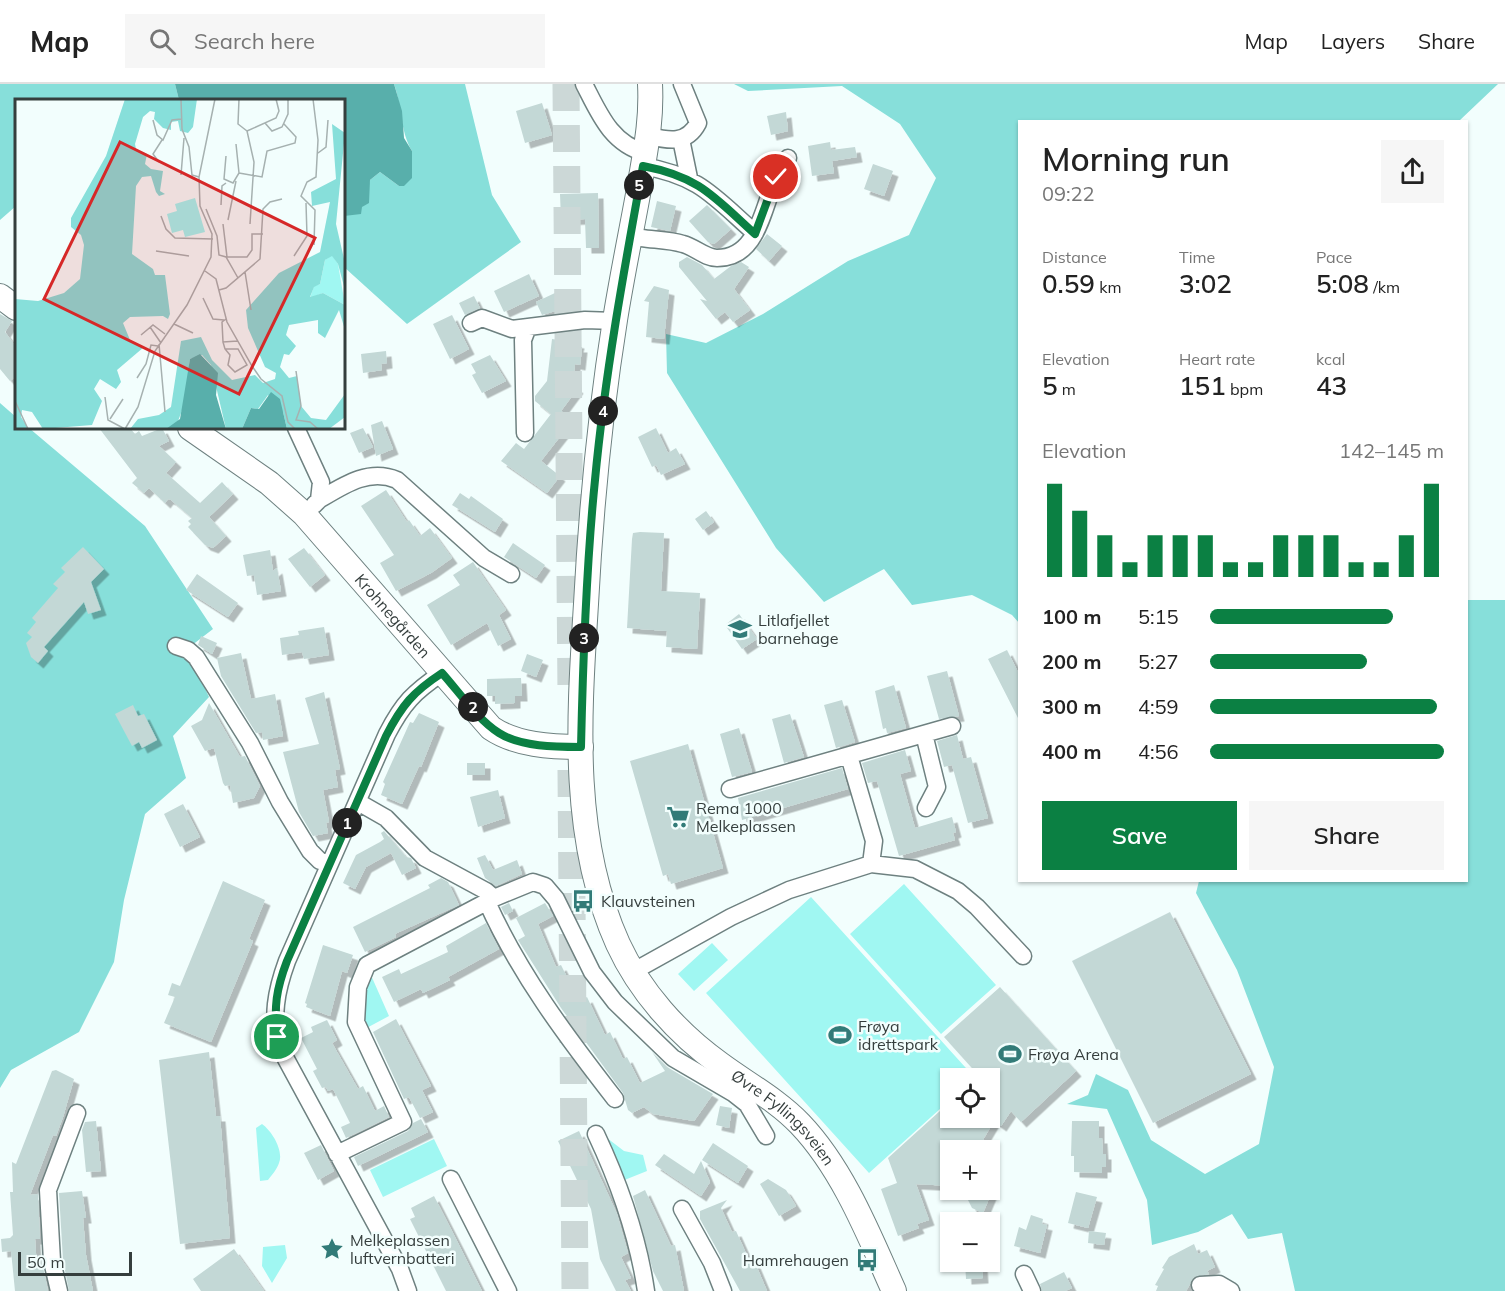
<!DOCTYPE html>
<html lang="en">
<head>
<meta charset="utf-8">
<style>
	:root { --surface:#fff; --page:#f6f6f6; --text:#222; --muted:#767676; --line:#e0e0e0; --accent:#0b8043 }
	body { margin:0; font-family:Mulish,sans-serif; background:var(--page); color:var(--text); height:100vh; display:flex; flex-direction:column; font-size:22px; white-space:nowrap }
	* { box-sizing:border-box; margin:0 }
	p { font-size:20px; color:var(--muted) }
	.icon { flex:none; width:33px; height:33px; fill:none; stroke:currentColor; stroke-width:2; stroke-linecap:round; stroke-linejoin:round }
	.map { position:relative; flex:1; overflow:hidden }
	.drawer { position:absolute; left:1018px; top:36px; width:450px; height:762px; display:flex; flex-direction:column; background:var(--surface); border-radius:0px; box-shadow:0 2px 4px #0004 }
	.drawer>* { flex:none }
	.tools { position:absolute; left:940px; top:984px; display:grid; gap:12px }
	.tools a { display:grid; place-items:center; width:60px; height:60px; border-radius:0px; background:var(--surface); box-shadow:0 2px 4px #0004; font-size:30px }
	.scale { position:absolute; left:18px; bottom:15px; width:114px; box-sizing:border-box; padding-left:6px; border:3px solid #353e3d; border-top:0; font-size:16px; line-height:21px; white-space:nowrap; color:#353e3d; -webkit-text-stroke:4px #f2fefd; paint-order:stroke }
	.pin { position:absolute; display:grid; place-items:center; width:51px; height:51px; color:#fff; margin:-26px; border:3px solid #fff; border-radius:50%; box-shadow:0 2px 6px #0007 }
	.km { position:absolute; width:30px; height:30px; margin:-15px; border-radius:50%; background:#222; color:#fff; font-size:16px; line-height:30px; text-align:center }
	.round { display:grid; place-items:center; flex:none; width:63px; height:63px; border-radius:0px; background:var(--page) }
	.head { display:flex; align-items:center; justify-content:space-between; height:102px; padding:0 24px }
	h1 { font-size:33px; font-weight:600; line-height:45px }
	.metrics { display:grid; grid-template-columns:repeat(3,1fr); gap:9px; height:102px; padding:6px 24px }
	.metrics div { display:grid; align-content:center }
	.metrics b { font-size:26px; font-weight:600 }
	.metrics small { font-size:16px; font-weight:400 }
	.metrics p { font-size:16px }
	.chart { height:168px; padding:12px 24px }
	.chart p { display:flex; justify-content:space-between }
	.chart svg { width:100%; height:108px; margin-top:6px; stroke:var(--accent); stroke-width:6 }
	.cta { display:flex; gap:12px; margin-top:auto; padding:12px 24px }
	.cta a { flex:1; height:69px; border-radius:0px; background:var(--accent); color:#fff; font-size:24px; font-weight:600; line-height:69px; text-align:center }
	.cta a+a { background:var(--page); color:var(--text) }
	ul { padding:0 24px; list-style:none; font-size:20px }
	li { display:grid; grid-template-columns:96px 72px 1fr; align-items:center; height:45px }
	li i { height:15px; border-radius:8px; background:var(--accent) }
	header { display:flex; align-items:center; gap:36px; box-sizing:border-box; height:84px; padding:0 30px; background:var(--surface); border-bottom:2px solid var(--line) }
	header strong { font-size:28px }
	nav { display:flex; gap:33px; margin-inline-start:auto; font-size:21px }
	.search { width:420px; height:54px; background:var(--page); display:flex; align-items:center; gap:15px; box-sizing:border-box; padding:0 21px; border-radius:0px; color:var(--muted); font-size:22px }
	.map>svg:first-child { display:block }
</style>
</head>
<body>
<header>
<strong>Map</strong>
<div class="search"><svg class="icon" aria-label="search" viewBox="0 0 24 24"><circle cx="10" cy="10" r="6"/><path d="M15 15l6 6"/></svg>Search here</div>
<nav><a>Map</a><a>Layers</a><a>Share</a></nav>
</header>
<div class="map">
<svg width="1505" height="1207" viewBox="0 0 1505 1207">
	<defs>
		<filter id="shadow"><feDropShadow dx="5.5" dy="5.5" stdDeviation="0" flood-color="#0004"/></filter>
	</defs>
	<rect width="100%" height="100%" fill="#f2fefd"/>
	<!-- green -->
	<path fill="#a0f7f2" d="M904,800L996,901L941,950L850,850Z
		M811,813L975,994H951V1015L869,1089L706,909Z
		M712,859L728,876L694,907L678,890Z
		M370,889L389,932L361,947L363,901Z
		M262,1040C272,1047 284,1067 279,1079C277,1085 272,1091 268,1096L260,1097L256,1044Z
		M607,1054L624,1067L643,1071L647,1087L622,1097L604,1056Z
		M434,1055L447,1082L383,1113L370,1086Z
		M285,1161L287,1174L272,1199L262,1182L263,1163Z"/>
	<!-- forest -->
	<path fill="#87dfda" d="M0,0H175L179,16H16V122L0,136Z
		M394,0H465L492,111L521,158L407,240L344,183V130L362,123L370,96L380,88L399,102L412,67C400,47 402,22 394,0Z
		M734,0H1498L1459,37L1020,38V540L1012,531L972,511L912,521L884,485L824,518L776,464L667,289L666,250L706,259L763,230L848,177L909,151L936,94L900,40L842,2L748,7Z
		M0,319L16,333V344H29L145,442L213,545L187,565L209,613L173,652L186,694L145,730L124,816L114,878L79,948L11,986L0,1004Z
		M1467,516H1505V1207H1295L1282,1149L1248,1155L1232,1130L1198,1148L1152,1161L1147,1116L1107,1025L1067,1020L1088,1011L1096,990L1128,1006L1151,1056L1205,1090L1259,1060L1274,983L1237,886L1196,809L1199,797L1467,796Z"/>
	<!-- water -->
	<path fill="#58afab" d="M175,0H394L402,27L404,54L412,67V94L404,102H399L380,88L370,96L369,119L362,123L361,130L344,132V16H179Z"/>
	<!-- building -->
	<path fill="#c3d8d6" filter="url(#shadow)" d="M542,19L552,51L525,59L516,27Z
		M786,28L788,47L771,51L767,32Z
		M830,58L831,66L855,63L857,73L832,77L834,89L812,92L808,62Z
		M873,80L893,87L884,112L864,105Z
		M598,109L599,164H586L585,135L561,136L560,110Z
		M657,117L676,122L670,147L651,143Z
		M707,121L731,145L714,160L708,158L689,137Z
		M767,150L782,162L769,177L756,165Z
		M687,173L702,181L714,195L731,182L741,178L749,183L734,205L750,226L733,238L725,228L716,235L700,215L707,217L679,183V178Z
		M529,190L539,212L504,228L494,207Z
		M654,202L669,206L664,255L646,253L649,218L644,217Z
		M557,208L565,224L542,231L536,218Z
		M474,212L480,224L465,231L459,219Z
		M0,230L12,237L5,248L16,263V292L10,297L0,285Z
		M452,231L469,265L450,275L433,240Z
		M552,255L579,259L578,263H582L580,281L575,280L573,301L578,304L561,327L573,336L541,377L560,392L547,409L501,377L516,359L524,365L551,330L535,317V312L547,297Z
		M386,267L387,279L381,280L382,286L363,289L361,270Z
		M490,271L506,297L482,309L472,291L476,289L471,280Z
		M382,337L393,365L376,372L371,341Z
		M99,344H130L135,350L139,347L142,352L162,344L169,357L159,362L176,378L166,389L200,419L222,398L233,410L209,433L226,452L213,464L205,461L188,443L191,440L188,437L192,434L171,416L168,415L165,419L149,404L144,409L132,399L137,394Z
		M363,344L373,363L359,369L350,349Z
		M656,344L668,369L676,364L685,380L661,391L656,381L652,383L638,353Z
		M386,406L407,438L409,436L420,452L430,444L452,474L431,489L396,507L380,479L394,471L361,422Z
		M460,409L469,415L471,412L503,435L495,448L452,421Z
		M706,427L714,438L703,446L695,435Z
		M640,448L664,449L661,507L700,509L697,565L666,563L667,547L627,544L632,455L633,449Z
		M513,459L545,481L536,494L504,473Z
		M83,463L104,485L91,498L101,526L88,530L84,518L44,563L48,567L38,579L31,573L26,559L32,553L27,549L36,538L32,534L58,504L53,500L65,488L61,484Z
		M304,464L325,491L310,503L288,475Z
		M270,466L273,487L277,484L281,507L257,511L254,491L247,492L243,471Z
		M473,478L506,526L499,531L511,555L498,562L487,539L451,561L427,521L460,501L453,491Z
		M197,490L238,519L228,533L186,506Z
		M739,530L757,555L742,565L725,541Z
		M324,543L329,571L304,575L302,568L282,571L280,554L299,551L298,547Z
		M201,552L217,559L212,570L198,561Z
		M1007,566L1020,592V638L988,575Z
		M241,569L251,615L275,610L283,652L263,656L262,648L256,649L221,592L217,574Z
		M527,570L543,576L536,593L521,587Z
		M947,587L959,632L939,635L927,592Z
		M521,594L522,612H515V619L495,620V612H487V595Z
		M894,601L906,644L887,649L886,644L883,645L875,607Z
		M324,608L340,685L335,686L338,703L323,706L329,738L326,739L328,749L313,752L299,728L283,668L319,660L305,614Z
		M842,616L855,658L836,664L824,621Z
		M209,619L240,673L245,672L260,702L254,714L233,719L230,701L225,702L223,699L214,664L205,667L191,642L202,636Z
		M133,621L138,632L144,630L157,656L142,664L139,658L132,662L115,630Z
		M419,629L439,638L421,683L419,682L402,720L381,711L385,700L383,698L410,638L413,639Z
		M790,630L804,673L784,679L772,635Z
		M739,644L752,688L732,693L720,650Z
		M957,651L963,675L971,673L988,734L968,739L952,681L944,683L937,657Z
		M688,660L723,784L671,800L668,790L663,792L630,677Z
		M905,666L911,687L900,690L915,744L952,733L956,748L953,749L955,756L899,772L877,697L868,699L862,679Z
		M467,679H485V691H467Z
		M842,684L848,705L742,736L738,714Z
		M498,706L505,734L478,743L470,713Z
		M183,720L200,753L180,763L164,730Z
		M384,747L406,773L411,774L416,784L402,791L391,769L366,783L355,805L343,799L356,771L380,758L384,755L381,749Z
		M485,771L493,786L517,776L522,790L496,802L485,794L477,774Z
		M441,794L448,798L459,821L399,848L395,850L396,853L365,868L353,843L430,804L428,801Z
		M223,797L265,816L249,855L253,857L211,958L164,939L175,913L168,911L172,899L180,902Z
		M509,819L513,827L505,831L501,823Z
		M545,819L553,832L538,840L556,883L561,881L579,917L587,913L605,951L610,948L623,975L627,973L640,999L665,987L652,968L667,983L713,1010L694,1037L653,1030L644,1023L632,1029L628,1026L623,1009L561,924L518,856L525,852L516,834Z
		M1170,828L1251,990L1153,1039L1072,877Z
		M486,839L499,865L448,893L450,896L423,909L421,905L394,918L382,893L399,885L401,890L448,868L446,862Z
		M323,861L353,871L347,889L342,887L330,932L306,923L307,920L305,919Z
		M1000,903L1076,987L1021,1038L1011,1027L1001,1042L994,1037L977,1066H951V1102L916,1100L929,1136L917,1140L919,1144L898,1152L881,1105L897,1099L888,1074L951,1017V1034H990V994H981L944,953Z
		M396,935L431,1002L422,1006L433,1028L420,1034L409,1013L404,1015L373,948Z
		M327,936L337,956L332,959L358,1005L363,1002L375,1027L384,1022L389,1033L346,1054L341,1043L350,1039L333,1005L328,1007L326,1003L322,1004L313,987L317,985L301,954L313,948L311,943Z
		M209,968L216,1032H220L230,1154L180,1160L159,976Z
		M56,986L74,995L63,1033L56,1052L53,1051L30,1111L38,1110L40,1155H35L37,1184L43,1183L48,1207H15L11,1167L2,1168L1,1155L10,1154L13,1151L10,1108H13L12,1078L16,1080L52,987Z
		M720,1022L732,1024L729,1044L716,1041Z
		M421,1035L428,1048L358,1082L354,1073L408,1047L413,1039Z
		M96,1037L101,1087L86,1088L82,1046L85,1038Z
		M1072,1037H1099V1054H1102L1103,1070H1106V1083H1102V1089L1074,1088V1072H1071Z
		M579,1047L617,1130L628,1169L621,1173L631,1194L625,1196L631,1207H616L600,1175L591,1125L558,1057Z
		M713,1059L748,1082L738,1099L702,1076Z
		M321,1061L334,1087L318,1096L304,1069Z
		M664,1070L694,1090L701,1077L710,1098L701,1112L655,1081Z
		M768,1095L786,1106L796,1122L779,1132L760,1100Z
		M645,1106L671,1162L675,1161L684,1207H663L653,1187L633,1112Z
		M973,1106L991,1110L983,1129L972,1124L968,1116Z
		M82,1107L86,1134H83L86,1171L93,1207H69L63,1176L59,1109Z
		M1076,1108L1097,1113L1088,1144L1068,1139Z
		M434,1112L458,1159L482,1207H446L410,1135L415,1133L411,1124Z
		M727,1116L721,1124L732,1148L736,1147L749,1176L753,1174L767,1207H740L700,1135V1127Z
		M1031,1131L1043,1135L1042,1140L1047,1141L1040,1169L1014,1162L1019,1143L1026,1146Z
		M1089,1147L1106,1149L1104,1161L1088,1159Z
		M1194,1160L1198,1170L1207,1166L1215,1183L1207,1187L1209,1190L1194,1193L1186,1207H1156L1158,1202L1155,1201L1164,1185L1162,1184L1169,1173Z
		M234,1165L264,1207H201L193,1195Z
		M965,1178H982L983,1194L966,1195Z
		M1064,1188L1072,1204L1065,1207H1042L1040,1200Z"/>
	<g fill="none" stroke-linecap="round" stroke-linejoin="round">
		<!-- primary-tunnel -->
		<path stroke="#ccd8d7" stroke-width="27" stroke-dasharray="27 14" stroke-linecap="butt" d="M566,0L571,612
			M571,686L575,1207"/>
		<!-- street casing -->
		<g stroke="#6e8180" stroke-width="19">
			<path id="street" d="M584,0C599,29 611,60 646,69
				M650,52C669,57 687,60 698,39L682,0
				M681,55L689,94
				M643,82C700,92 714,113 755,149
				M641,154C655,156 670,156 683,160C695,163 705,174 717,174C767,174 762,102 788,74
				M471,239L482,234L512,245L585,236L615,237
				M296,344L321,398L319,416L314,421
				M525,349L523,256L528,243
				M319,416C344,401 369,384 397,396L484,474L511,490
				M176,562L188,566L196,573L250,659L280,718L310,767L320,777L329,779
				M924,650L937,703L926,724
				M849,672L874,757L871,780
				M730,705L952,642
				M358,718L386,734L425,774L486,807L494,814L533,798L545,802L556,815L592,888L615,918L673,974L733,1009L747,1020L766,1052
				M487,818C520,891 566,952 615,1015
				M634,887L731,833L789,806L871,780L915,785L958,807L977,823L1023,872
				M596,1050C619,1099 638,1153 646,1207
				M337,1070L403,1038L356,938L358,903L367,881L494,814
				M451,1095L508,1207
				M682,1125L712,1179L723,1207
				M1024,1190L1032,1207
				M1200,1201L1219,1200L1231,1207
				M59,1207L52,1177L48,1106L77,1029
				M408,1207L400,1185L280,964C271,933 276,907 287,877L387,650C403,619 414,608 442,589"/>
		</g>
		<!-- secondary casing -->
		<g stroke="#6e8180" stroke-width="26">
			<g id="secondary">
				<path id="s1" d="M650,0C652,38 645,68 639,105C631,149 622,192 615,236C600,330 591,425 586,520C579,633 570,754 618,860C640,908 678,950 720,980C747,1000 777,1016 800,1040C843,1085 869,1151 894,1207"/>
				<path d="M0,212L16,224"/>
				<path id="s2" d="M190,344L269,399L304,430L491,644C516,661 551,663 581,663"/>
			</g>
		</g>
		<!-- street -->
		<use href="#street" stroke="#fff" stroke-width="16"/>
		<!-- secondary -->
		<use href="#secondary" stroke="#fff" stroke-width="24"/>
	</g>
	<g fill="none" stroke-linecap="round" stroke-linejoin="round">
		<!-- route casing -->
		<g stroke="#fff" stroke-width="12">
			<path id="route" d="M277,953C274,922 276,906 287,877L386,652C402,621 413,608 442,589C459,608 478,636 499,649C521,663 556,663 581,663C583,574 586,484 595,396C605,290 624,186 643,82C700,93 714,113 755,150L776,93"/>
		</g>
		<!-- route -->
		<use href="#route" stroke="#0b8043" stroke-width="8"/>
	</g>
	<!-- icons -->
	<defs>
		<g id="school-bare" transform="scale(1.8)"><path d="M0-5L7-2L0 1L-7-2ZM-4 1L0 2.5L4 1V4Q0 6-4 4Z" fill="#327b78" stroke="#f2fefd" stroke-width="2.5" paint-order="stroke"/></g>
		<g id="supermarket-bare" transform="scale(1.8)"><path d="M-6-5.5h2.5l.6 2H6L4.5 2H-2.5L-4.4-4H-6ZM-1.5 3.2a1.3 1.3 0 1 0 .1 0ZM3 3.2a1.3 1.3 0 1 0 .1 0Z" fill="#327b78" stroke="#f2fefd" stroke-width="2.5" paint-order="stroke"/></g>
		<g id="bus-bare" transform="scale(1.8)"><path d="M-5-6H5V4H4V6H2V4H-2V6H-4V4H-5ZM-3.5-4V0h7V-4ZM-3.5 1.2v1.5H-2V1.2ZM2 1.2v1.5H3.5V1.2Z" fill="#327b78" stroke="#f2fefd" stroke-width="2.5" paint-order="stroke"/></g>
		<g id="stadium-bare" transform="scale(1.8)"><path d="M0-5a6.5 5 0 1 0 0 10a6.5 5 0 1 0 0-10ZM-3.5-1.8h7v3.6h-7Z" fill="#327b78" stroke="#f2fefd" stroke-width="2.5" paint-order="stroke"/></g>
		<g id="sight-bare" transform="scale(1.8)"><path d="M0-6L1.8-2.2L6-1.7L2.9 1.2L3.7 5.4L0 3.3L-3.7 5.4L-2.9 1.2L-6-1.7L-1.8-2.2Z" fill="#327b78" stroke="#f2fefd" stroke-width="2.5" paint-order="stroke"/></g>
	</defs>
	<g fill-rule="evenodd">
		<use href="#school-bare" x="740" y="545"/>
		<use href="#supermarket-bare" x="678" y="733"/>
		<use href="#bus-bare" x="583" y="817"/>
		<use href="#stadium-bare" x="840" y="951"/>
		<use href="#stadium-bare" x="1010" y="970"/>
		<use href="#sight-bare" x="332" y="1165"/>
		<use href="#bus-bare" x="867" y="1176"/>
	</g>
	<g text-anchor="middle" stroke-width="5" stroke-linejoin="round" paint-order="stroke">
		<!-- street labels -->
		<g font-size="16" fill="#353e3d" stroke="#f2fefd">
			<text dy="6" stroke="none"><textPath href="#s2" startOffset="278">Krohnegården</textPath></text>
			<text dy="6" stroke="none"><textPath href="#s1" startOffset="1112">Øvre Fyllingsveien</textPath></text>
		</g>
		<!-- poi labels -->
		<g font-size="16" fill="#353e3d" stroke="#f2fefd" text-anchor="start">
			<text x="758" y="542">Litlafjellet<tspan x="758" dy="18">barnehage</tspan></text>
			<text x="696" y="730">Rema 1000<tspan x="696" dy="18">Melkeplassen</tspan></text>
			<text x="601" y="823">Klauvsteinen</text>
			<text x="858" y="948">Frøya<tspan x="858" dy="18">idrettspark</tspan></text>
			<text x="1028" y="976">Frøya Arena</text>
			<text x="350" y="1162">Melkeplassen<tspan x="350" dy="18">luftvernbatteri</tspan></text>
			<text x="849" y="1182" text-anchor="end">Hamrehaugen</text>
		</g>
	</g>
	<!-- overview -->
	<g transform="translate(15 15)">
		<rect width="330" height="330" fill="#f2fefd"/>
		<path d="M180,99L190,133L170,138L168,131L157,134L152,115L162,112L160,105ZM317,156L323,165L330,206L308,194L295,199L299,187L305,185L310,161Z" fill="#a0f7f2"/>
		<path d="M110,0H182L178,28L173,34L165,32L163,22L156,23V31L148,29L139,20L140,13L135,12L128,18L120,45L121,50L132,55L130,65L136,70L148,72L145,92L150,95L144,97L141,93L136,77L127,78L121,87L117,155L138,170L140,176H150L155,215L153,220L148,217L115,218L108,224L115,241L129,248L102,271L106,283L101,290L85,280L79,290L87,302L77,326L28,330L17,313L7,311L6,318L14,330H0V200L23,202L49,194L65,180L69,146L66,136L56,128V119L91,57ZM317,25L330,34L321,125L330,164V191L323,165L317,157L310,161L305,185L299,188L295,198L308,194L330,206V231L324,211L310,239L303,234V221L274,226L271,236L281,247L274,256L269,255L265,268L274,279L282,277L286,307L296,319L311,321L330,295V318L314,330H272L268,313L253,296L243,310L236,309L227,330H211L196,266L187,256L175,260L170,303L162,325L151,330H115L123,320L144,316L156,308L166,242L186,238L197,261L217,281L240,276L248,284L260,280L261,274L250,268L233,229L231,211L264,174L305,153L315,103L297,107L296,93L321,80Z" fill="#87dfda"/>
		<path d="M185,255L203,274L201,296L211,330H151L165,320L175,260ZM256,293L265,300L272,330H227L236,309L244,310Z" fill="#58afab"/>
		<path fill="none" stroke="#a6b1b0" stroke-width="1.5" d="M166,0L167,30L174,48L177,76L184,78M224,0L223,25L232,32M298,0L303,41L301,78L292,83L286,97L300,111L299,146M138,21L142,36L148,41L157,21L166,20M250,24L257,32L267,28L273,15V0M232,32L239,63L235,125M232,32L261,19L264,12L261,0M303,54L311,48L313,21M211,57L209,80L218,84L224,74L221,45M144,63L138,55L147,41M224,74L247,78L252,52L280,44L281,38L269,25M166,76L169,39M206,106L207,87L211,84M191,110L202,137L204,156L211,158L223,179M146,117L151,130L160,139L198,140M213,121L221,82M208,125L212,158M141,152L174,157M279,157L292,137L291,104M211,158H232L237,151V135H248M190,172L201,180L212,223L237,267L246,280L267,297L273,323L280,330M230,173L236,211M204,191L211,189L245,160L248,110L255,103L267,100M188,199L198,220L209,221M211,220L207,223L208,243L223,242M159,225L178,234M135,228L146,244M126,236L138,226L150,235M208,243L210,250L215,256L213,266L220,273L232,266L223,250H210M144,245L150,313M281,272L286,307L281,321L295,323L303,330M122,279L131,265L136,246L143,247M90,298L93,321L110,330M0,302L13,330M95,320L108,300M110,330L123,308L140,252L172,206L196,158L197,135L185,107L184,78L200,0"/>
		<path fill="#d62828" fill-opacity="0.15" stroke="#d62828" stroke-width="3" d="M105,43L300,139L224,295L29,200Z"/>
		<rect width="330" height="330" fill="none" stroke="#353e3d" stroke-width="3"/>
	</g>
</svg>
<div class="tools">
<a><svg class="icon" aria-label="locate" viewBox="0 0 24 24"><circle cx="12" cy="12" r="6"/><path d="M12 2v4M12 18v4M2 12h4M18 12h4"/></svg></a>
<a>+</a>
<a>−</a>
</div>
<div class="scale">50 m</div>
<div class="pin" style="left:277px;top:953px;background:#1e9e55"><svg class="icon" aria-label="arrive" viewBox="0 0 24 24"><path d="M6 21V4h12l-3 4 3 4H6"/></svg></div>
<div class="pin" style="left:776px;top:93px;background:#d93025"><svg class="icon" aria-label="check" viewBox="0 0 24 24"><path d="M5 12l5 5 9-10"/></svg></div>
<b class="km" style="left:347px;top:739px">1</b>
<b class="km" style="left:473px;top:623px">2</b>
<b class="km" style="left:584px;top:554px">3</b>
<b class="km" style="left:603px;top:327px">4</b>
<b class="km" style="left:639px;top:101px">5</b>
<section class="drawer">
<div class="head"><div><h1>Morning run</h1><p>09:22</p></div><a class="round"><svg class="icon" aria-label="share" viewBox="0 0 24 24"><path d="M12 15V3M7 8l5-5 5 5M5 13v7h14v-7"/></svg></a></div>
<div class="metrics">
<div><p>Distance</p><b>0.59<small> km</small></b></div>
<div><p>Time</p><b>3:02</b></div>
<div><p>Pace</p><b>5:08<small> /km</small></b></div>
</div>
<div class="metrics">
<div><p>Elevation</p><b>5<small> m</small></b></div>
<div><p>Heart rate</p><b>151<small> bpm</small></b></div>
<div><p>kcal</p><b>43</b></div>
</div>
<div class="chart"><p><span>Elevation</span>142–145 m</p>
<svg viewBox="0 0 160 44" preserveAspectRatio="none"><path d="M5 44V6M15 44V17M25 44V27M35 44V38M45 44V27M55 44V27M65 44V27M75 44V38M85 44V38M95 44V27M105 44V27M115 44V27M125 44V38M135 44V38M145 44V27M155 44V6"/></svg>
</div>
<ul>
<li><b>100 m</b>5:15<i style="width:78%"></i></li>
<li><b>200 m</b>5:27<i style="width:67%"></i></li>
<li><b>300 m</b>4:59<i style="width:97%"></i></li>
<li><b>400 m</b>4:56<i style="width:100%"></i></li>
</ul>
<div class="cta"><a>Save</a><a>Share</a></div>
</section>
</div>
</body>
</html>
